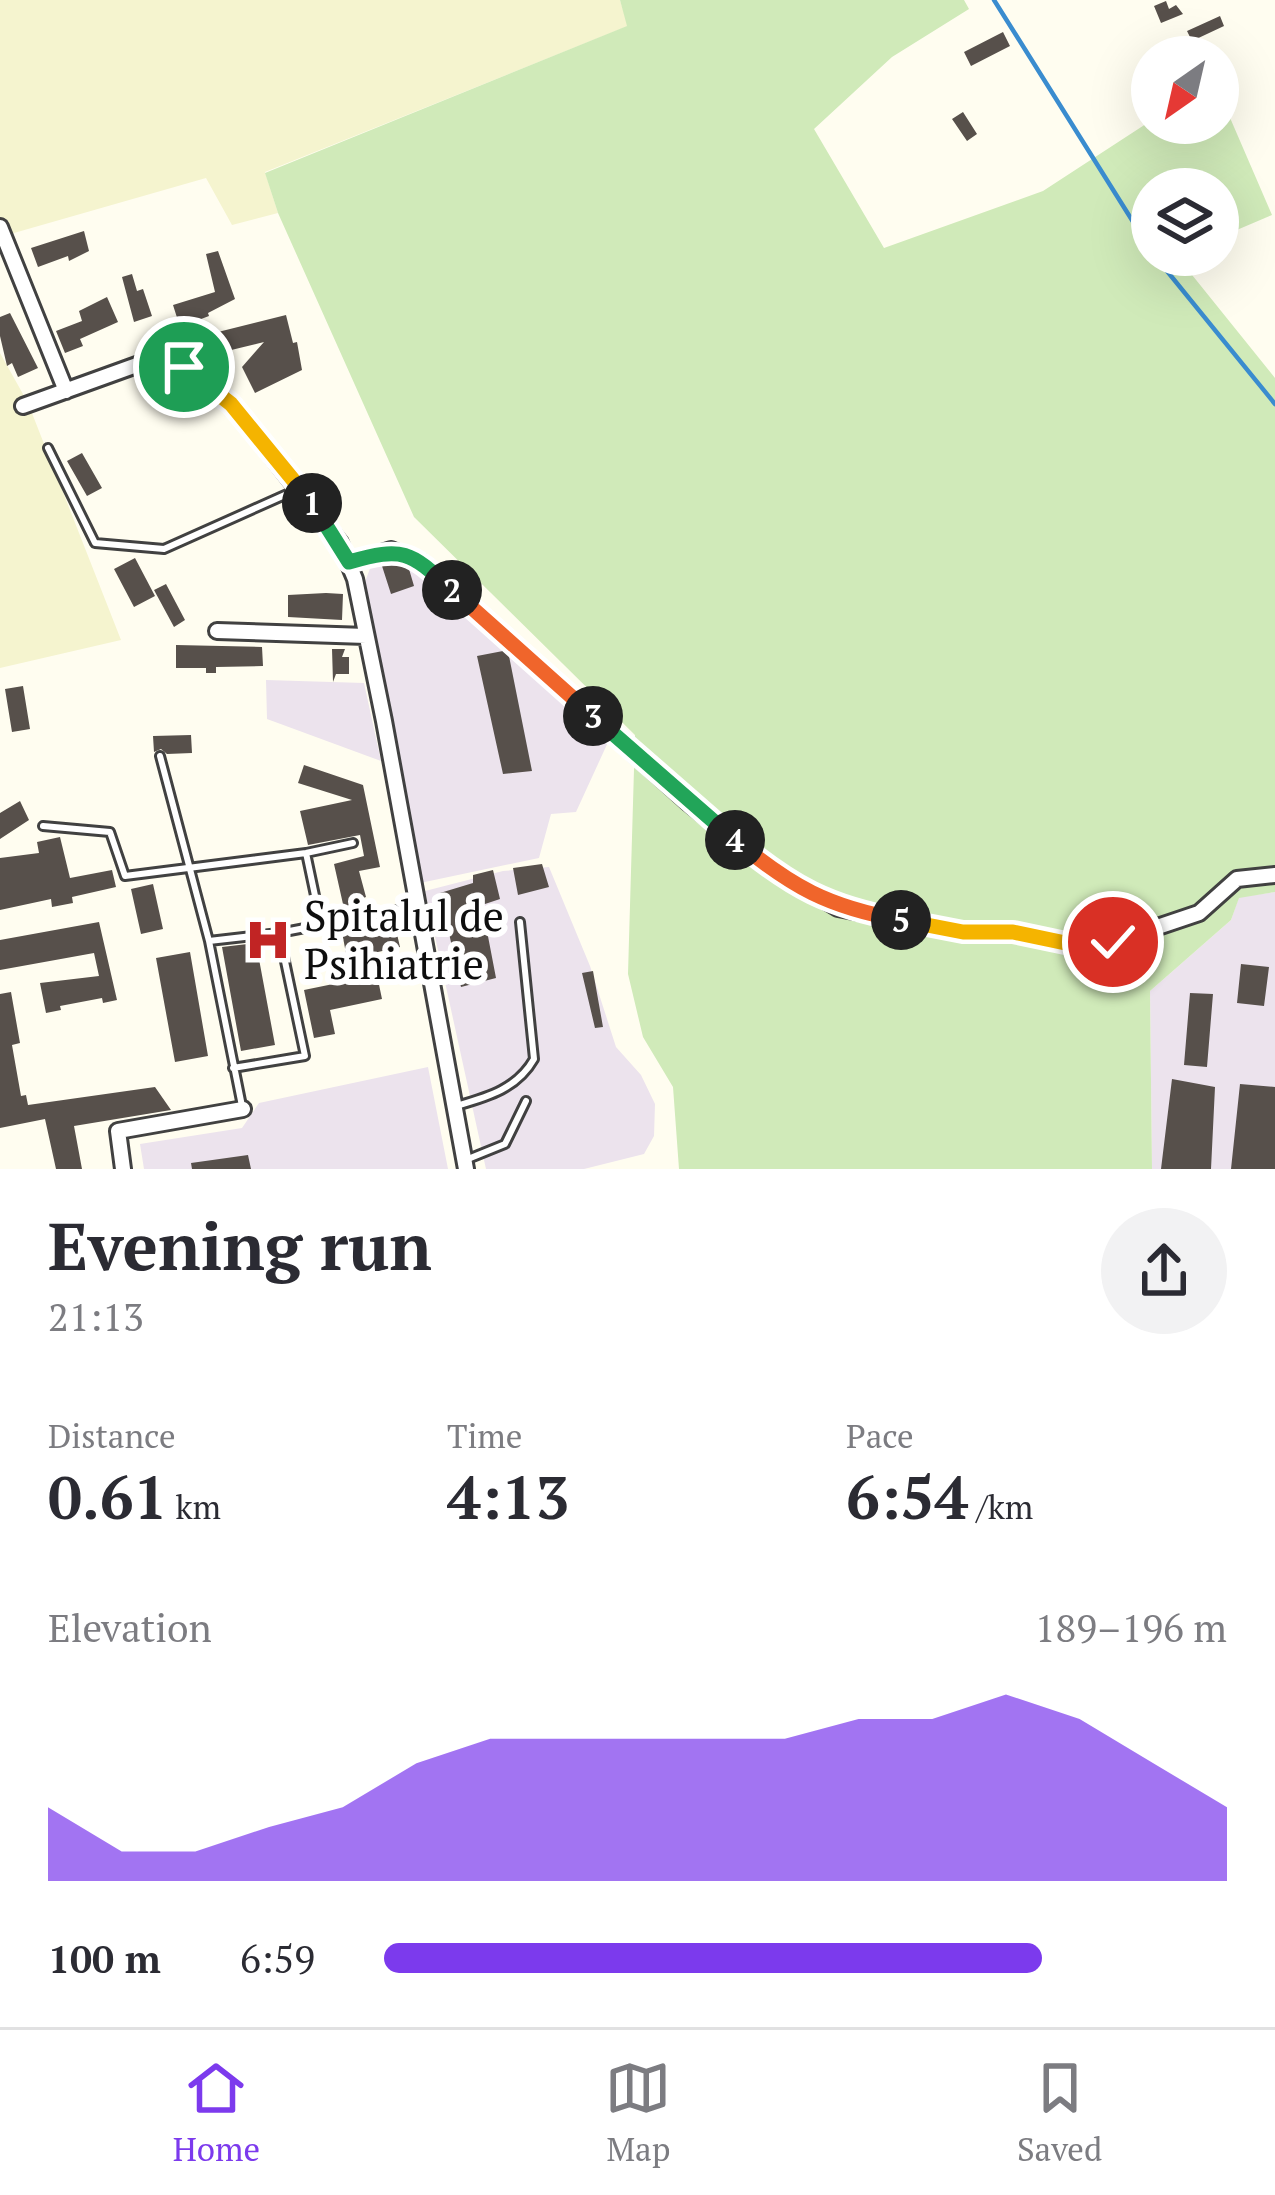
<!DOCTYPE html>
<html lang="en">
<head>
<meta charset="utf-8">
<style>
	:root { --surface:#fff; --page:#f2f2f3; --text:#2b2b33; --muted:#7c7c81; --line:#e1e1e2; --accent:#7c3aed }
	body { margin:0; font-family:"PT Serif",serif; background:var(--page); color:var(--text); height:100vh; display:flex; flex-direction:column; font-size:45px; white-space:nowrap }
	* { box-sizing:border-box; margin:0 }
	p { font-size:39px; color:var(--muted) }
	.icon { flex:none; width:66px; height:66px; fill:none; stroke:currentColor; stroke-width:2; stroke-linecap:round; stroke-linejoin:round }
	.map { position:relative; height:1169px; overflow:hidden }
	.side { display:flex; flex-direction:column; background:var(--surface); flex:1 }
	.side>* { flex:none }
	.needle { width:78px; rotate:214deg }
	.controls { position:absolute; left:1131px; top:36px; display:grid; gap:24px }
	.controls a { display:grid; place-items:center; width:108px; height:108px; border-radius:50%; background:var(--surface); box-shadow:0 12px 48px #0002; font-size:60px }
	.pin { position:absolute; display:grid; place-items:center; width:102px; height:102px; color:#fff; margin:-51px; border:6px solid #fff; border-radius:50%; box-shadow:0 3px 12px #0007 }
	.km { position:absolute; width:60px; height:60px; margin:-30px; border-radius:50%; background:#222; color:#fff; font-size:33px; line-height:60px; text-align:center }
	.round { display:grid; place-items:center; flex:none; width:126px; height:126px; border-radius:63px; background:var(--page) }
	.summary { display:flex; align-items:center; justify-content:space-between; height:204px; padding:0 48px }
	h1 { font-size:66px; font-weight:800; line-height:90px }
	.metrics { display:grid; grid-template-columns:repeat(3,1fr); gap:18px; height:204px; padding:12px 48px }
	.metrics div { display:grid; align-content:center }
	.metrics b { font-size:60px; font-weight:800 }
	.metrics small { font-size:33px; font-weight:400 }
	.metrics p { font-size:33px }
	.chart { height:336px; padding:24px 48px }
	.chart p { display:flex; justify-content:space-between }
	.chart svg { width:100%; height:216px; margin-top:12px; fill:var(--accent); opacity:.7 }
	ul { padding:0 48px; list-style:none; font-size:39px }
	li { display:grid; grid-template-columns:192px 144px 1fr; align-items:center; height:90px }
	li i { height:30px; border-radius:15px; background:var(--accent) }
	.tab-bar { display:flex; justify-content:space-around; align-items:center; height:168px; border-top:3px solid var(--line); background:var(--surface); font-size:33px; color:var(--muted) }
	.tab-bar a { display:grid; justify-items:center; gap:6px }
	.tab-bar .active { color:var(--accent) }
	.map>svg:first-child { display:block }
</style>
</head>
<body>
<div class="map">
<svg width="1275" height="1169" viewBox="0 0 1275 1169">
	<rect width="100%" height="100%" fill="#fffdf0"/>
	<!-- industrial -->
	<path fill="#ece3ed" d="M407,559L609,740L576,812L551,814L539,858L420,883L363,587L371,566Z
		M266,680L364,683L381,761L267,719Z
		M549,867L590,966L616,1047L641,1075L655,1104L654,1136L644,1154L584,1169H486L425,891L503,871Z
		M1275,892V1169H1152L1150,991L1231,920L1239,897Z
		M428,1067L448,1169H144L140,1144L242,1128L259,1103Z"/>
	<!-- farmland -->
	<path fill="#f5f4cf" d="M0,0H620L628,26L265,172L278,213L232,225L206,178L0,237Z
		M0,353L28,403L121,640L0,668Z"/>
	<!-- green -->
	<path fill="#d0eab9" d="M620,0H964L969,9L892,57L814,129L884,248L1043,191L1152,120L1218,123V90L1272,215L1218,238V189H1152V255H1176L1275,378V892L1239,898L1231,920L1150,991L1152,1169H679L673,1087L643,1037L628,974L635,735L414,517L278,213L265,173L627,26Z"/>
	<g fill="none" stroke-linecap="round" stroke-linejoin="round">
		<!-- stream -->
		<path stroke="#3a8ccf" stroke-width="4.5" d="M994,0L1152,252
			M1154,255L1275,404"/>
	</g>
	<!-- building -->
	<path fill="#57504b" d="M1166,1L1169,9L1176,5L1183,14L1161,23L1154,6Z
		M1220,16L1224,26L1192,41L1187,31Z
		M1003,32L1010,46L971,66L964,52Z
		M963,112L977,134L967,141L952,119Z
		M84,231L89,251L69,261L68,256L38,267L31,248Z
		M218,251L235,299L208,313L209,316L180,327L173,305L215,292L206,254Z
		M132,274L137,291L143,289L152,316L134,322L122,277Z
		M107,297L118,322L80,339L83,346L65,353L56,331L82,321L79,311Z
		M10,313L38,368L18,377L12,363L7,366L0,336V317Z
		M286,315L293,343L297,342L302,370L255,393L242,367L264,342L223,352L218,332Z
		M82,453L102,488L87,496L67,461Z
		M135,558L155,596L134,607L114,569Z
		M395,564L409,569L414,586L391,594L382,566Z
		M166,584L185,620L174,627L154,590Z
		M326,593L343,594L342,620L288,617V595Z
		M176,645L262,647L263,666L216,667V673H206V668H176Z
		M332,649H345L342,657H349V674H336L333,682Z
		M503,651L509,656L532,771L503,774L477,656Z
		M23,686L30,729L12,732L5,689Z
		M191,735L192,753L167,754L161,749L154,752L153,736Z
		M304,765L363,785L380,867L359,871L366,897L361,899L363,906L356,911L345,913L334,864L364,856L360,835L308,845L300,811L352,800L298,783Z
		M20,801L29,820L0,839V813Z
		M60,837L70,878L112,870L116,887L72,897L73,903L52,907L51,899L0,910V858L39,853L37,842Z
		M542,864L549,887L518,895L513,868Z
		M493,870L500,899L482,905L496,978L461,987L440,893L473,883V875Z
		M153,884L163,929L141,934L131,889Z
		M394,921L400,947L347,959L342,932Z
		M99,922L117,1000L103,1003L102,998L60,1006L61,1010L46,1013L40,983L99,976L94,953L0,970V940Z
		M256,943L275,1045L241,1051L222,947Z
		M190,952L208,1056L175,1062L156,958Z
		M1241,964L1269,967L1264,1006L1237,1003Z
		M593,971L603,1027L595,1028L582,973Z
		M377,975L382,999L330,1010L335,1034L314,1038L304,990Z
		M11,992L20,1043L12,1045L21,1096L26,1095L28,1105L155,1087L171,1110L74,1126L82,1169H56L45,1119L0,1128V994Z
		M1190,993L1213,994L1207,1067L1184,1065Z
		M1172,1079L1215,1087L1211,1169H1161Z
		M1240,1084L1275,1087V1169H1231Z
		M248,1155L251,1169H192L191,1163Z"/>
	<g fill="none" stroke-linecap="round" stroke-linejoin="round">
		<!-- lane casing -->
		<g stroke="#414141" stroke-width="12">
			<path id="lane" d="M48,448L95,543L164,549L296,490
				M160,756L209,941L242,1106
				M43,826L110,832L125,876L306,853L353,843
				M306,853L321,924
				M209,941L279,933L404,909
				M233,1068L305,1056L279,933
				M456,1106C487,1097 517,1089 534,1059L520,922
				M468,1159L505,1144L526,1101"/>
		</g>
		<!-- street casing -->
		<g stroke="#414141" stroke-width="20">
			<path id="street" d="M0,227L66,391
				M23,406L145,362L184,367L203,378L231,404L340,543L355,579L384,721L466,1169
				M349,563L391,550L421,562L689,803L762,862L838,908L963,932H1013L1075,945L1113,942L1199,913L1237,879L1275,875
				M217,631L366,636
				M123,1169L118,1131L243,1109"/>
		</g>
		<!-- lane -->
		<use href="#lane" stroke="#fff" stroke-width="6"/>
		<!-- street -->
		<use href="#street" stroke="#fff" stroke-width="14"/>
	</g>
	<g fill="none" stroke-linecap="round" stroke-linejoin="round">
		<!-- split-1 casing -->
		<g stroke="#fff" stroke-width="24">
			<path id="split-1" d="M184,367L231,404L312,503"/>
		</g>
		<!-- split-2 casing -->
		<g stroke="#fff" stroke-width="24">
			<path id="split-2" d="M312,503L349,562C405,546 410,552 452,590"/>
		</g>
		<!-- split-3 casing -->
		<g stroke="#fff" stroke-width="24">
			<path id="split-3" d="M452,590L593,716"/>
		</g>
		<!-- split-4 casing -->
		<g stroke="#fff" stroke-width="24">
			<path id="split-4" d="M593,716L735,840"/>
		</g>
		<!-- split-5 casing -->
		<g stroke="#fff" stroke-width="24">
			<path id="split-5" d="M735,840C792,887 828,907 901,920"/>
		</g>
		<!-- split-6 casing -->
		<g stroke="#fff" stroke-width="24">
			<path id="split-6" d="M901,920L963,932H1013L1075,945L1113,942"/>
		</g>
		<!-- split-1 -->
		<use href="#split-1" stroke="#f5b400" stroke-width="15"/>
		<!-- split-2 -->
		<use href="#split-2" stroke="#22a559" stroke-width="15"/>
		<!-- split-3 -->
		<use href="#split-3" stroke="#f0652b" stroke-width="15"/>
		<!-- split-4 -->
		<use href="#split-4" stroke="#22a559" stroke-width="15"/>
		<!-- split-5 -->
		<use href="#split-5" stroke="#f0652b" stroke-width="15"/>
		<!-- split-6 -->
		<use href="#split-6" stroke="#f5b400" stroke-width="15"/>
	</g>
	<!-- icons -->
	<defs>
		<g id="hospital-bare" transform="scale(3.6)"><path d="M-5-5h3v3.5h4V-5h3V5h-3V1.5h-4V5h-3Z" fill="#c12424" stroke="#fff" stroke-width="2.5" paint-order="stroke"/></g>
	</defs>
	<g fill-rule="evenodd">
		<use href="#hospital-bare" x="268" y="940"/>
	</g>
	<g text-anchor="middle" stroke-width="12" stroke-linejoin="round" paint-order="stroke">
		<!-- poi labels -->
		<g font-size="42" fill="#0e0e0e" stroke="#fff" text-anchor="start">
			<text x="304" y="931">Spitalul de<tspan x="304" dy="48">Psihiatrie</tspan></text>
		</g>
	</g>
</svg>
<div class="controls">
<a><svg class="needle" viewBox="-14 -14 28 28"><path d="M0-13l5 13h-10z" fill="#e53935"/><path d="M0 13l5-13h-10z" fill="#7c7c81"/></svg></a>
<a><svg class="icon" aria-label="layers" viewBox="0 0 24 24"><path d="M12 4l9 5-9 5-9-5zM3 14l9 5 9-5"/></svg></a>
</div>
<div class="pin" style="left:184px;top:367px;background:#1e9e55"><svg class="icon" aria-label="arrive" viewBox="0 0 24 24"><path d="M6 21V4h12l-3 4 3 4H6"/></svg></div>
<div class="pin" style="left:1113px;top:942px;background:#d93025"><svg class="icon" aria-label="check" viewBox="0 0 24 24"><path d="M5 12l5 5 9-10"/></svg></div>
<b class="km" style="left:312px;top:503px">1</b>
<b class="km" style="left:452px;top:590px">2</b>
<b class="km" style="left:593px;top:716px">3</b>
<b class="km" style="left:735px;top:840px">4</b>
<b class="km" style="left:901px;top:920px">5</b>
</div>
<section class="side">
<div class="summary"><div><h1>Evening run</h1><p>21:13</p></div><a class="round"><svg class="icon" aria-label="share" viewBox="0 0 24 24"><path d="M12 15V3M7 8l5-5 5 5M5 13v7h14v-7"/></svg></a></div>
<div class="metrics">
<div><p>Distance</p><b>0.61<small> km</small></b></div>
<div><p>Time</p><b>4:13</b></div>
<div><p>Pace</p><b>6:54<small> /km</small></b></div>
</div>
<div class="chart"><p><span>Elevation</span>189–196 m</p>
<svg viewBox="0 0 160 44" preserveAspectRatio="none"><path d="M0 44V29L10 38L20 38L30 33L40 29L50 20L60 15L70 15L80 15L90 15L100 15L110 11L120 11L130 6L140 11L150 20L160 29V44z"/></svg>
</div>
<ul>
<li><b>100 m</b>6:59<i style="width:78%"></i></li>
</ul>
</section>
<nav class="tab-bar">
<a class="active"><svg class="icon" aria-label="home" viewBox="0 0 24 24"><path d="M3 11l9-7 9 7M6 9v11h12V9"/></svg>Home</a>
<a><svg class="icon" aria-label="map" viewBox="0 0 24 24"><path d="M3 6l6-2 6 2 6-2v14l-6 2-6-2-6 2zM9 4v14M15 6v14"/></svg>Map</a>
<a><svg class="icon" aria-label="saved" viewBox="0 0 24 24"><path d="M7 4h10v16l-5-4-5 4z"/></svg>Saved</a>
</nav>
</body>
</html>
